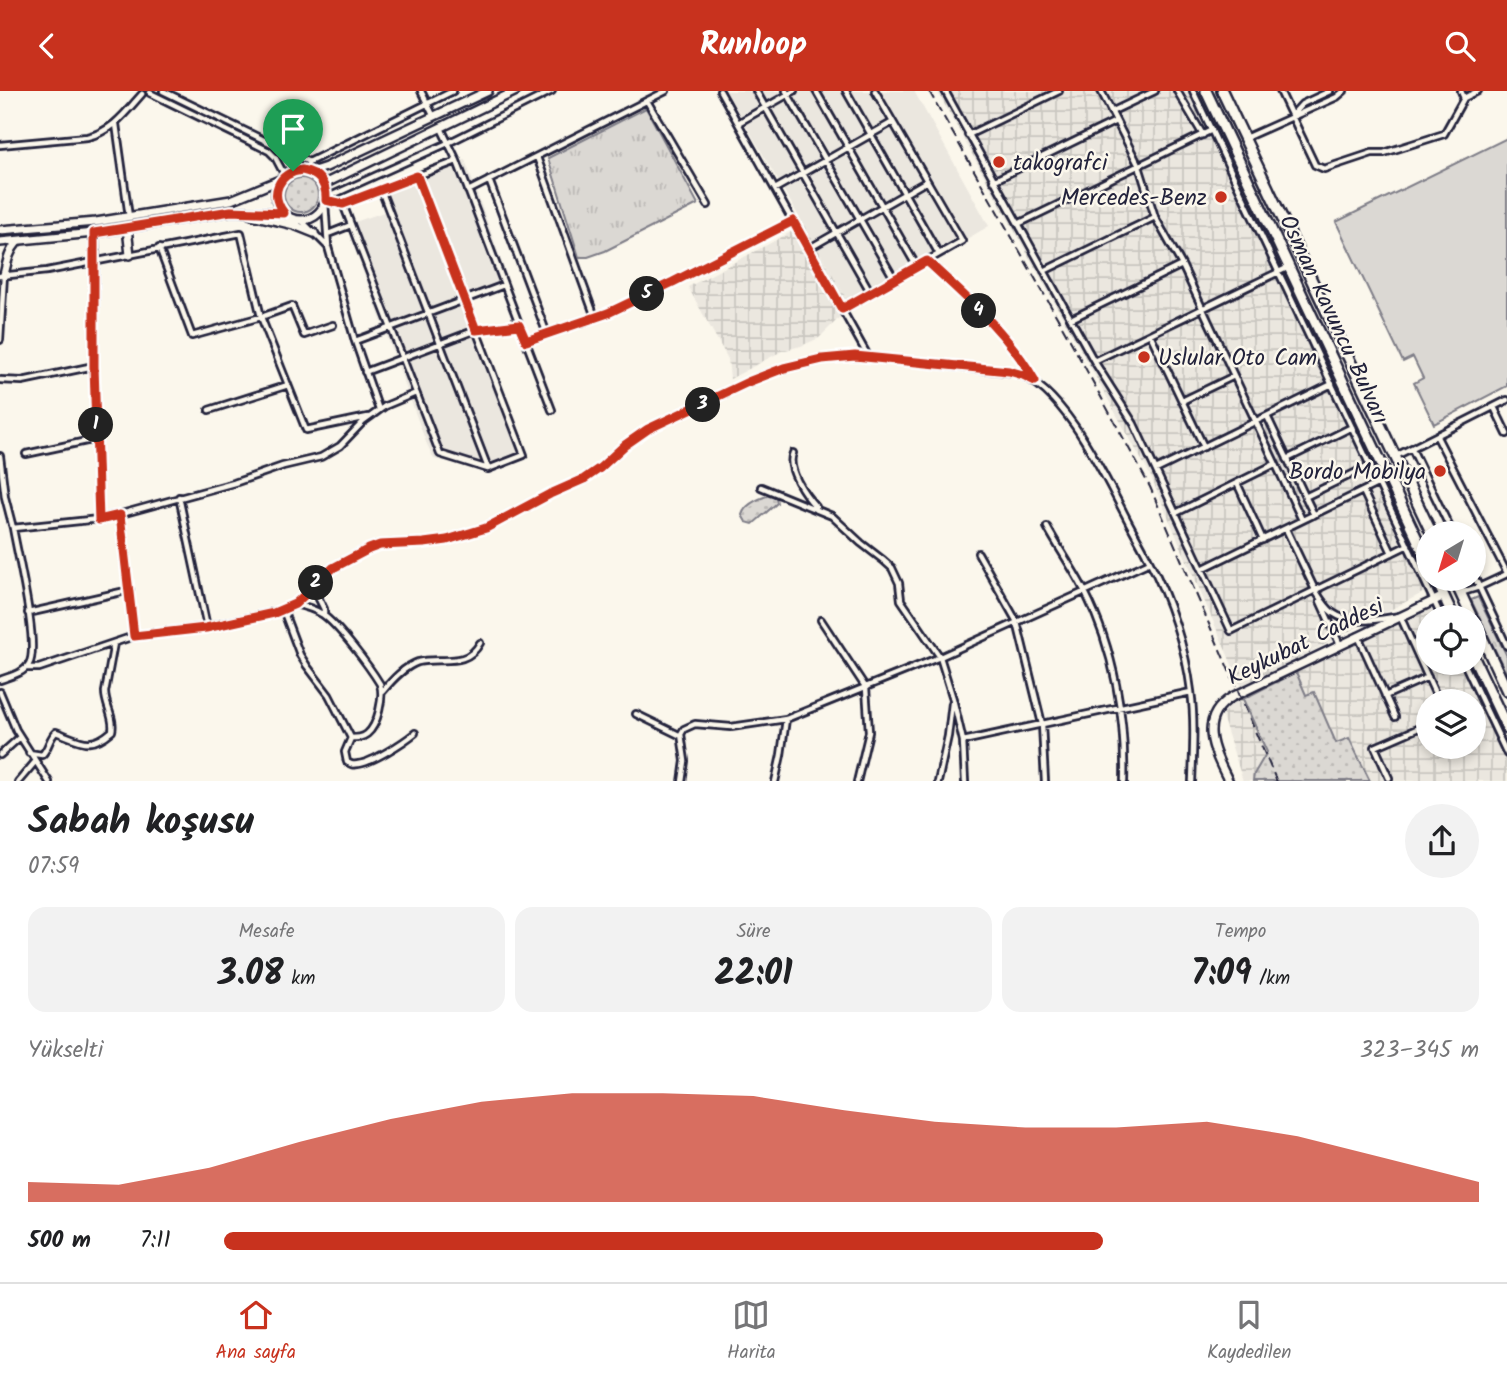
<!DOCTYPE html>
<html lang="tr">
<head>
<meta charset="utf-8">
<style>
	:root { --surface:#fff; --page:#f2f2f2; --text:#202124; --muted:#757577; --line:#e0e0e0; --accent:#c8321e }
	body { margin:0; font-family:Kalam,sans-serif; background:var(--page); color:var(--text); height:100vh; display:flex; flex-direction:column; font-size:26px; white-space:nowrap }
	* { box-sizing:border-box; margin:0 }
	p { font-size:23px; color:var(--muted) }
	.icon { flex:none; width:38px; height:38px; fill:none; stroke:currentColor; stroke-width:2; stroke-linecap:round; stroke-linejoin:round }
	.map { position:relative; height:690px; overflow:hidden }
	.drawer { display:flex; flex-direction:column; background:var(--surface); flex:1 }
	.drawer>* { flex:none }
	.needle { width:46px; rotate:218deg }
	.tools { position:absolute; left:1416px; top:430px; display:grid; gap:14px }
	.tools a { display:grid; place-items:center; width:70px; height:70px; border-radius:50%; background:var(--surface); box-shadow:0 4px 10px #0003; font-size:35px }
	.pin { position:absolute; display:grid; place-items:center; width:60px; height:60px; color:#fff; margin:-72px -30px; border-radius:50% 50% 50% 0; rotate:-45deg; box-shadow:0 0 7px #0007 }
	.pin .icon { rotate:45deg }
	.km { position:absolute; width:35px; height:35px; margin:-18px; border-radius:50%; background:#222; color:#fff; font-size:19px; line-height:35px; text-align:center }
	.round { display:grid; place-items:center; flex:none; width:74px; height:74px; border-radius:37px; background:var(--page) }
	.headline { display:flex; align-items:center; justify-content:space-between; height:119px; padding:0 28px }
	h1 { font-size:38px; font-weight:800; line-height:52px }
	.stats { display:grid; grid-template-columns:repeat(3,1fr); gap:10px; height:119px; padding:7px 28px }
	.stats div { display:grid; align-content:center; border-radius:18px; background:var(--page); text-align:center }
	.stats b { font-size:35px; font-weight:800 }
	.stats small { font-size:19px; font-weight:400 }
	.stats p { font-size:19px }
	.chart { height:196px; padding:14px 28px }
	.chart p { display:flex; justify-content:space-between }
	.chart svg { width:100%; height:126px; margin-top:7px; fill:var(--accent); opacity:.7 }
	ul { padding:0 28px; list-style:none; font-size:23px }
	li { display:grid; grid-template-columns:112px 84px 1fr; align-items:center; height:52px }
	li i { height:18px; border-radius:9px; background:var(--accent) }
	header { display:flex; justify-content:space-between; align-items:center; height:91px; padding:0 28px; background:var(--accent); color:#fff; font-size:32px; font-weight:800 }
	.menu { display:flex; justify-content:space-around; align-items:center; height:98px; border-top:2px solid var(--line); background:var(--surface); font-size:19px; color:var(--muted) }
	.menu a { display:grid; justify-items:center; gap:4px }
	.menu .selected { color:var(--accent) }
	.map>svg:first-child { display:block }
</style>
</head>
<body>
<header><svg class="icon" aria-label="back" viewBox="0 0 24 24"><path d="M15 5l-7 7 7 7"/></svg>Runloop<svg class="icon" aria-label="search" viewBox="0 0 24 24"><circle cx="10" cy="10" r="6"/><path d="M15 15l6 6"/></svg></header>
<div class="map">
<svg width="1507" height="691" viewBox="0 0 1507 691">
	<defs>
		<pattern id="industrial-grid" width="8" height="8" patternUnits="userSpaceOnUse" patternTransform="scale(1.75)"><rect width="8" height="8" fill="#ebe7df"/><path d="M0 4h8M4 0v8" fill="none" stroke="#c9c6c0"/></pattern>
		<pattern id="grass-dots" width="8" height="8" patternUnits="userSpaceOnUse" patternTransform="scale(1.75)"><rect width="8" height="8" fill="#dbd8d3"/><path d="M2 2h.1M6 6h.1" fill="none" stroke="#bcb9b6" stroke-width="1.8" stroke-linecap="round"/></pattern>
		<pattern id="park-tufts" width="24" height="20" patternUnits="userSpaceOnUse" patternTransform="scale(1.75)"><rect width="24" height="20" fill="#dbd8d3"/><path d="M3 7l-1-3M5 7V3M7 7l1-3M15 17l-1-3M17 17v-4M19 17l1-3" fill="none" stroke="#bcb9b6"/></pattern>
	</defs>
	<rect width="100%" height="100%" fill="#fbf7ec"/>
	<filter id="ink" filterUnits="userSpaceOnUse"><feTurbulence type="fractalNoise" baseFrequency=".0143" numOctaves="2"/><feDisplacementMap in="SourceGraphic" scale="14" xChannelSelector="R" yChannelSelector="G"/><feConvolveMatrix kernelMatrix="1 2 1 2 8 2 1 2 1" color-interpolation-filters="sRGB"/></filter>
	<g filter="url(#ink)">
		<!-- built -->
		<path fill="#ebe7df" d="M726,0H914L989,135L851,215Z
			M465,69L510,194L502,196L473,207L465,213L528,366L485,379L434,368L426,351L346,134L384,121L378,102Z"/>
		<!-- industrial -->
		<path fill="url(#industrial-grid)" fill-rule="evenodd" d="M937,0H1189L1432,497L1242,597L1150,384Z
			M804,134L851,215L819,247L801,255L782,260L730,288L728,268L688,196Z
			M1430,515L1436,527H1428V572H1458L1507,672V690H1243L1222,625L1229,614L1254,599ZM1428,611H1474V656H1428Z"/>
		<!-- grass -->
		<path fill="url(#grass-dots)" stroke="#7e7d87" stroke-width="2" d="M284 104a17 17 0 1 1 34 0a17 17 0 1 1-34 0Z
			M770,404L776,406L777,412L753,433L746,431L742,424C745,413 760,407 770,404Z
			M1296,581L1306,604L1314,601L1336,652L1349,647L1370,690H1253L1254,683L1267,661L1243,608Z"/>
		<!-- park -->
		<path fill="url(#park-tufts)" stroke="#7e7d87" stroke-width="2" d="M646,17L698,113L605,160L588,166H579L548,67Z
			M1478,506L1507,565V584L1471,509Z"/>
		<!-- pitch -->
		<path fill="#dbd8d3" stroke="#7e7d87" stroke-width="2" d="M1507,47V295L1434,333L1414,292L1423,287L1413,266L1403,271L1336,131Z"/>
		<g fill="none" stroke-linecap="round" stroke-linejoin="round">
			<!-- street casing -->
			<g stroke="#22223b" stroke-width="10">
				<path id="street" d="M163,0L309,71
					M421,0L434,26
					M720,0L868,265
					M756,0L871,202
					M786,0L895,189
					M816,0L917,176
					M846,0L939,163
					M945,0L1094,270L1134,333L1231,540L1408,454
					M1101,0L1139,75L1155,126L1182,174L1302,429
					M1177,0L1203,44
					M1193,0L1442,527
					M1280,0L1315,74L1324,78L1372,62H1384L1444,43L1464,7L1478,0
					M1461,0L1464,7
					M150,2L269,60L275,66L285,85
					M647,10L708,114
					M1111,21L1155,0
					M1292,24L1302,13L1330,0
					M738,32L794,0
					M116,33L129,126
					M441,37L457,70L552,319
					M968,44L1059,0
					M1245,47L1337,6L1344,0
					M0,54L87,46C112,41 126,21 142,3
					M537,66L595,226
					M306,79L309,71L453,0
					M489,89L547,243
					M993,90L1116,30
					M775,98L893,31
					M381,99L488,377
					M468,100L666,0
					M326,107L448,52L552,0
					M325,109L343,113L457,70
					M325,111L328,156L355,250L379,319
					M343,113L440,363L488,378L524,364L417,85
					M301,129L327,155
					M1018,133L1212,39
					M328,143L351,134
					M159,157L192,245L261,226L292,215L304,244L333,234
					M808,158L927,90
					M927,170C966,206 1009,243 1034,289
					M95,171L94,275L99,428
					M1044,180L1155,126
					M0,185L47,180L241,142L261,226L306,339L368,326
					M842,218L962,150L875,0
					M1071,228L1182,174
					M1150,243L1204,356
					M0,249L4,184
					M355,250L504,194
					M526,250L608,222L673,191L793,130
					M1094,270L1289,176
					M365,281L476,239L519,234
					M0,289L22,290L94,275
					M1182,310L1234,285
					M1494,316L1507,343
					M209,319L288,294
					M1267,325L1314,424
					M1437,346L1507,482
					M1412,358L1453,443
					M793,362C786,378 805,404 816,416
					M26,363L96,348
					M0,365L5,406L13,437
					M1396,365L1507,309
					M1287,368L1352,336
					M1156,379L1332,293
					M1237,392L1263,449
					M761,396L832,425L861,452L883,469L892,477L899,492L901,509L940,566L953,608L963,650L965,691
					M1363,400L1392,462
					M179,406L207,536
					M1305,406L1371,374
					M1176,422L1275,373
					M120,424L134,545
					M1047,436C1059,458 1074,479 1085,501C1114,558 1126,627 1124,691
					M1286,438L1315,499
					M978,462L1017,531L1042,633L1045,691
					M1202,478L1379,392
					M1474,485L1507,555
					M313,496L324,518V523
					M1315,499C1320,507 1325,516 1333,522C1351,535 1380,528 1400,525L1439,611
					M1460,502L1479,496L1507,483
					M1320,510L1340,554
					M295,513C304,515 314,518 322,523C339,535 369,575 380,593C384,606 378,634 367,643C362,647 357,647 351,647
					M283,519L300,564L307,575L329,604L348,641L351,647L345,661L347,671C353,674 352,674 358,673C372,672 404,651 415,642
					M28,522L130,499
					M821,529L866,597L869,641L857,691
					M1358,545L1395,626
					M1464,572L1507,663
					M26,577H39L134,545L207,536L281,520L295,513L333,477L364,460L380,454L424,452L447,449L486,437L550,403L584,388L600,377L625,354L648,338L759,286L784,277L822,268L844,266H868L1016,282C1063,297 1102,380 1124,422C1132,438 1141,453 1149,469C1169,507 1186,558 1191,600C1195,630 1193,661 1192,691
					M0,589C10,585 23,583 29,573C40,556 17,461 13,437L99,428L114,425L234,392L283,375L321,366L340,355L363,331L385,315L416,302
					M383,600C393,588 404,576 418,571C440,565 466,578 480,552
					M0,601L16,639L49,691
					M1385,605L1428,586
					M636,623L681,645
					M963,650L1191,601
					M29,662L42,664C49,657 49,647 56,641C80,649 89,660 112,640C115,627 105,615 105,601L114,552
					M0,664L20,646
					M1389,687L1375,656L1428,633
					M18,691L35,671
					M682,691L685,670L681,643L684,638L695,633L731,636L786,628L940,566L1150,471
					M775,691L781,664L786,628
					M938,691L948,645L952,612"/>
			</g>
			<!-- secondary casing -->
			<g stroke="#22223b" stroke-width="12">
				<path id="secondary" d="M276 104a25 25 0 1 1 50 0a25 25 0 1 1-50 0Z
					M311,81L326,76L488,0
					M324,93L516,0
					M252,124L294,134L314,142
					M127,137L130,164
					M0,139L96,131L231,109L282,88
					M94,142L95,171
					M0,151L94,142L231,120L284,122
					M4,184C7,171 9,160 18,150
					M1229,691C1214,661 1196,628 1232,606L1444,505"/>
			</g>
			<!-- highway casing -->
			<g stroke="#22223b" stroke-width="14">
				<path id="highway" d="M1206,0L1428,471
					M1222,0L1432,443
					M1436,488L1454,527
					M1454,488L1472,527
					M1474,529L1507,600
					M1474,567L1507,637"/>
			</g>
			<!-- street -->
			<use href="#street" stroke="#fbf7ec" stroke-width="4.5"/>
			<!-- secondary -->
			<use href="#secondary" stroke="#fbf7ec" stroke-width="7"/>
			<!-- highway -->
			<use href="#highway" stroke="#fbf7ec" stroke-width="9"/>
			<!-- rail -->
			<path stroke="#22223b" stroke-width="2" stroke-dasharray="10 5" stroke-linecap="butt" d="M929,0L1070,249L1150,396L1277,691"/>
		</g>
	</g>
	<g fill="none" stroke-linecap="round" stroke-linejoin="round" filter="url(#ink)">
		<!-- route casing -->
		<g stroke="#fff" stroke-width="14">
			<path id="route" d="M302,79C318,82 327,92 326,109L343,113L417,85L476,239L519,234L526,250L608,222L673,191L793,130L842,218L927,170C966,206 1009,243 1035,290L1023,284L1009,280L855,265L822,268L784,277L748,291L648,338L625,354L600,377L584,388L550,403L486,437L447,449L424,452L380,454L369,458L333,477L295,513L274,522L206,537L134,545L120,424L99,429L94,275V142L231,120L284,122C269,103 278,82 302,79Z"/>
		</g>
		<!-- route -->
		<use href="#route" stroke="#c8321e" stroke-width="9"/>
	</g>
	<!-- markers -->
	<g fill="#c8321e" stroke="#fbf7ec" stroke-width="2.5">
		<circle cx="999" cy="71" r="7"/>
		<circle cx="1221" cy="106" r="7"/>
		<circle cx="1144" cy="266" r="7"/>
		<circle cx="1440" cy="380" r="7"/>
	</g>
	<g text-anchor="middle" stroke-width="5" stroke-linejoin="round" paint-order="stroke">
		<!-- poi labels -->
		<g font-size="23" fill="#22223b" stroke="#fbf7ec" text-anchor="start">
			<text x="1013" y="79">takografci</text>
			<text x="1207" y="114" text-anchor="end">Mercedes-Benz</text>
			<text x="1158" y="274">Uslular Oto Cam</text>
			<text x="1426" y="388" text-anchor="end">Bordo Mobilya</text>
		</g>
		<!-- street labels -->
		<g font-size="23" fill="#22223b" stroke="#fbf7ec">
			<text transform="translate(1335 228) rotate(65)" y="8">Osman Kavuncu Bulvarı</text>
			<text transform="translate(1305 550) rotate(-26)" y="8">Keykubat Caddesi</text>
		</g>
	</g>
</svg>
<div class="tools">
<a><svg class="needle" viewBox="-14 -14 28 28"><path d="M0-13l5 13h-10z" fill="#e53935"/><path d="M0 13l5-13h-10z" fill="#757577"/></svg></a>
<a><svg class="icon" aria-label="locate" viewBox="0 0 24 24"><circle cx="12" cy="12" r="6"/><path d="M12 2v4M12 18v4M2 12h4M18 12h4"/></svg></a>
<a><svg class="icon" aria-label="layers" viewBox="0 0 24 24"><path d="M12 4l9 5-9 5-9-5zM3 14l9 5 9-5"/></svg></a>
</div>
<div class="pin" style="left:293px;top:80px;background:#1e9e55"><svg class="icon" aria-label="arrive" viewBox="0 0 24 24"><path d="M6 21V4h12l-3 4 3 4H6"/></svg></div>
<b class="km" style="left:96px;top:334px">1</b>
<b class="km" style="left:316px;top:492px">2</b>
<b class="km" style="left:703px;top:314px">3</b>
<b class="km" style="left:979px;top:220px">4</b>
<b class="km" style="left:647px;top:203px">5</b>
</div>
<section class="drawer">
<div class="headline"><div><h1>Sabah koşusu</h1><p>07:59</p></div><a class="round"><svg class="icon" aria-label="share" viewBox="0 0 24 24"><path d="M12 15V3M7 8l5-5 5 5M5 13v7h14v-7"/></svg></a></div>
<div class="stats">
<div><p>Mesafe</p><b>3.08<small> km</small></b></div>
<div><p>Süre</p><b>22:01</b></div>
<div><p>Tempo</p><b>7:09<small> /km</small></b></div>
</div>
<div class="chart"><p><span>Yükselti</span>323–345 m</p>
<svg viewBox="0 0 160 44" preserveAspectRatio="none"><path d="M0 44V37L10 38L20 32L30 23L40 15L50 9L60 6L70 6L80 7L90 12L100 16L110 18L120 18L130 16L140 21L150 29L160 37V44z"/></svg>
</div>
<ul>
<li><b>500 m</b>7:11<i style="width:70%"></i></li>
</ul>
</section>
<nav class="menu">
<a class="selected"><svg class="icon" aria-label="home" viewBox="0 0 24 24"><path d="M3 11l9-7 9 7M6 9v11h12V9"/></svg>Ana sayfa</a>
<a><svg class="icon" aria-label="map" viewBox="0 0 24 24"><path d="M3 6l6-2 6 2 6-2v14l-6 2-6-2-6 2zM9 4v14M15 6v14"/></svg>Harita</a>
<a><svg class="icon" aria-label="saved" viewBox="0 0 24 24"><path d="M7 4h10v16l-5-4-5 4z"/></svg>Kaydedilen</a>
</nav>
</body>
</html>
